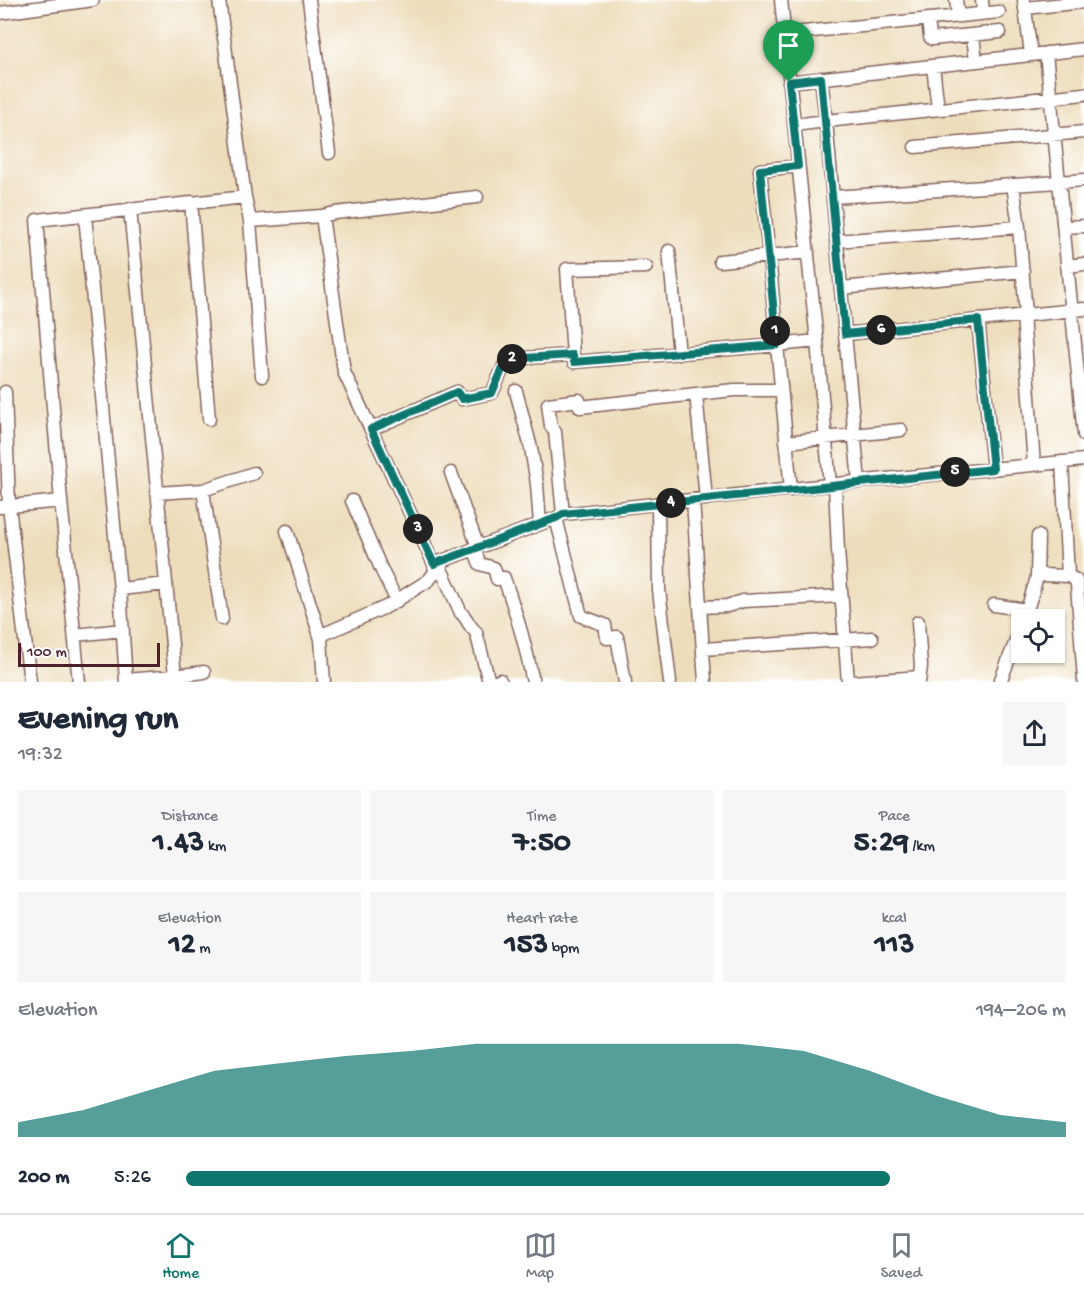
<!DOCTYPE html>
<html lang="en">
<head>
<meta charset="utf-8">
<style>
	:root { --surface:#fff; --page:#f6f6f7; --text:#1f2937; --muted:#747a83; --line:#e0e1e3; --accent:#0f766e }
	body { margin:0; font-family:"Gochi Hand",sans-serif; background:var(--page); color:var(--text); height:100vh; display:flex; flex-direction:column; font-size:22px; white-space:nowrap }
	* { box-sizing:border-box; margin:0 }
	p { font-size:20px; color:var(--muted) }
	.icon { flex:none; width:33px; height:33px; fill:none; stroke:currentColor; stroke-width:2; stroke-linecap:round; stroke-linejoin:round }
	.map { position:relative; height:682px; overflow:hidden }
	.details { display:flex; flex-direction:column; background:var(--surface); flex:1 }
	.details>* { flex:none }
	.buttons { position:absolute; left:1011px; top:609px; display:grid; gap:12px }
	.buttons a { display:grid; place-items:center; width:54px; height:54px; border-radius:0px; background:var(--surface); box-shadow:0 2px 4px #0004; font-size:30px }
	.scale { position:absolute; left:18px; bottom:15px; width:142px; box-sizing:border-box; padding-left:6px; border:3px solid #4a1f2b; border-top:0; font-size:16px; line-height:21px; white-space:nowrap; color:#4a1f2b; -webkit-text-stroke:4px #fff; paint-order:stroke }
	.pin { position:absolute; display:grid; place-items:center; width:51px; height:51px; color:#fff; margin:-62px -26px; border-radius:50% 50% 50% 0; rotate:-45deg; box-shadow:0 0 6px #0007 }
	.pin .icon { rotate:45deg }
	.km { position:absolute; width:30px; height:30px; margin:-15px; border-radius:50%; background:#222; color:#fff; font-size:16px; line-height:30px; text-align:center }
	.round { display:grid; place-items:center; flex:none; width:63px; height:63px; border-radius:0px; background:var(--page) }
	.overview { display:flex; align-items:center; justify-content:space-between; height:102px; padding:0 18px }
	h1 { font-size:33px; font-weight:700; line-height:45px }
	.stats { display:grid; grid-template-columns:repeat(3,1fr); gap:9px; height:102px; padding:6px 18px }
	.stats div { display:grid; align-content:center; border-radius:0px; background:var(--page); text-align:center }
	.stats b { font-size:30px; font-weight:700 }
	.stats small { font-size:16px; font-weight:400 }
	.stats p { font-size:16px }
	.chart { height:168px; padding:12px 18px }
	.chart p { display:flex; justify-content:space-between }
	.chart svg { width:100%; height:108px; margin-top:6px; fill:var(--accent); opacity:.7 }
	ul { padding:0 18px; list-style:none; font-size:20px }
	li { display:grid; grid-template-columns:96px 72px 1fr; align-items:center; height:45px }
	li i { height:15px; border-radius:8px; background:var(--accent) }
	.tab-bar { display:flex; justify-content:space-around; align-items:center; height:84px; border-top:2px solid var(--line); background:var(--surface); font-size:16px; color:var(--muted) }
	.tab-bar a { display:grid; justify-items:center; gap:3px }
	.tab-bar .active { color:var(--accent) }
	.map>svg:first-child { display:block }
</style>
</head>
<body>
<div class="map">
<svg width="1084" height="682" viewBox="0 0 1084 682">
	<rect width="100%" height="100%" fill="#fff"/>
	<filter id="ink" filterUnits="userSpaceOnUse"><feTurbulence type="fractalNoise" baseFrequency=".0167" numOctaves="2"/><feDisplacementMap in="SourceGraphic" scale="12" xChannelSelector="R" yChannelSelector="G"/><feConvolveMatrix kernelMatrix="1 2 1 2 8 2 1 2 1" color-interpolation-filters="sRGB"/></filter>
	<filter id="wash" filterUnits="userSpaceOnUse"><feTurbulence type="fractalNoise" baseFrequency=".008" numOctaves="4" result="noise"/><feDisplacementMap in="SourceGraphic" scale="24" xChannelSelector="R" yChannelSelector="G"/><feGaussianBlur stdDeviation="1.35" result="paint"/><feColorMatrix in="noise" values="0 0 0 0 0 0 0 0 0 0 0 0 0 0 0 0 0 1.4 0 .05"/><feComposite in="paint" operator="in"/></filter>
	<g filter="url(#wash)">
		<rect width="100%" height="100%" fill="#edddbb"/>
	</g>
	<g filter="url(#ink)">
		<g fill="none" stroke-linecap="round" stroke-linejoin="round">
			<!-- minor casing -->
			<g stroke="#83625d" stroke-width="15">
				<path id="minor" d="M219,0L245,197
					M309,0L329,153
					M781,0L817,341
					M956,0L958,16
					M982,0L983,13
					M1024,1L1031,54
					M1025,8L1084,2
					M0,13L93,0
					M928,19L930,37L932,39L1000,32
					M784,34L999,12
					M973,36L976,61
					M933,66L938,109
					M821,78L826,121L1084,94
					M789,82L1084,49
					M794,125L826,121L845,334
					M915,147L1084,132
					M1084,180L1059,182L1084,435
					M1013,185L1019,227L1026,315
					M833,197L1059,182L1046,53
					M191,202L209,419
					M130,209L175,676L204,672
					M85,215L120,589L126,682
					M250,221L262,376
					M1064,227L1084,226
					M836,241L1019,227
					M669,251L679,354
					M808,252L769,256L777,345L817,341L830,485
					M720,261L769,256L760,170L798,166
					M1067,266L1084,264
					M841,288L1023,271
					M1023,315L1034,465
					M978,320L993,469
					M573,355L567,269L646,267
					M516,391L531,448L537,484L540,524
					M5,392L9,506L30,682
					M371,429L457,392L462,399L492,393L507,359L573,355L574,362L777,345L791,490
					M786,442L901,430
					M451,473L478,547
					M859,482L845,334L1084,309
					M835,485L838,550L848,682
					M203,490L254,473
					M157,493L203,490L222,619
					M706,499L696,394L734,390H781
					M693,500L705,682
					M61,501L79,682
					M352,501L382,571L397,601
					M658,504L659,590L670,682
					M0,507L61,501L37,220L245,197L250,221L322,216L335,213L477,197
					M563,514L555,432L551,426L548,404L579,400L580,407L696,394
					M556,518L581,616L605,625L607,638L617,637L625,682
					M287,531L321,639L324,682
					M474,549L480,564L494,568L497,579L504,578C516,612 526,646 533,682
					M438,562L461,613C468,619 469,627 476,632L489,682
					M434,564L556,518L563,514L855,482L1084,460
					M1068,576L1076,580L1077,585L1084,680
					M1037,577L1038,536
					M120,589L166,584
					M994,605L1027,610
					M700,607L727,606L743,601L841,596
					M1024,620L1037,577L1043,575L1068,576L1062,462
					M918,622L921,666L919,682
					M75,635L123,630
					M321,639L324,634L388,606L429,580L435,572L434,564L344,372L322,216
					M703,649L872,638
					M126,680L175,676
					M496,682L500,680L501,682
					M852,682L920,677
					M1000,682L1022,625"/>
			</g>
			<!-- minor -->
			<use href="#minor" stroke="#fff" stroke-width="12"/>
		</g>
	</g>
	<g fill="none" stroke-linecap="round" stroke-linejoin="round" filter="url(#ink)">
		<!-- route casing -->
		<g stroke="#fff" stroke-width="12">
			<path id="route" d="M821,78L845,334L978,320L993,469L563,514L556,518L434,564L371,429L457,392L462,399L492,393L507,359L573,355L574,362L777,345L760,170L798,166L789,82Z"/>
		</g>
		<!-- route -->
		<use href="#route" stroke="#0f766e" stroke-width="8"/>
	</g>
</svg>
<div class="buttons">
<a><svg class="icon" aria-label="locate" viewBox="0 0 24 24"><circle cx="12" cy="12" r="6"/><path d="M12 2v4M12 18v4M2 12h4M18 12h4"/></svg></a>
</div>
<div class="scale">100 m</div>
<div class="pin" style="left:789px;top:82px;background:#1e9e55"><svg class="icon" aria-label="arrive" viewBox="0 0 24 24"><path d="M6 21V4h12l-3 4 3 4H6"/></svg></div>
<b class="km" style="left:775px;top:331px">1</b>
<b class="km" style="left:512px;top:359px">2</b>
<b class="km" style="left:418px;top:529px">3</b>
<b class="km" style="left:671px;top:503px">4</b>
<b class="km" style="left:955px;top:472px">5</b>
<b class="km" style="left:881px;top:330px">6</b>
</div>
<section class="details">
<div class="overview"><div><h1>Evening run</h1><p>19:32</p></div><a class="round"><svg class="icon" aria-label="share" viewBox="0 0 24 24"><path d="M12 15V3M7 8l5-5 5 5M5 13v7h14v-7"/></svg></a></div>
<div class="stats">
<div><p>Distance</p><b>1.43<small> km</small></b></div>
<div><p>Time</p><b>7:50</b></div>
<div><p>Pace</p><b>5:29<small> /km</small></b></div>
</div>
<div class="stats">
<div><p>Elevation</p><b>12<small> m</small></b></div>
<div><p>Heart rate</p><b>153<small> bpm</small></b></div>
<div><p>kcal</p><b>113</b></div>
</div>
<div class="chart"><p><span>Elevation</span>194–206 m</p>
<svg viewBox="0 0 160 44" preserveAspectRatio="none"><path d="M0 44V38L10 33L20 25L30 17L40 14L50 11L60 9L70 6L80 6L90 6L100 6L110 6L120 9L130 17L140 27L150 35L160 38V44z"/></svg>
</div>
<ul>
<li><b>200 m</b>5:26<i style="width:80%"></i></li>
</ul>
</section>
<nav class="tab-bar">
<a class="active"><svg class="icon" aria-label="home" viewBox="0 0 24 24"><path d="M3 11l9-7 9 7M6 9v11h12V9"/></svg>Home</a>
<a><svg class="icon" aria-label="map" viewBox="0 0 24 24"><path d="M3 6l6-2 6 2 6-2v14l-6 2-6-2-6 2zM9 4v14M15 6v14"/></svg>Map</a>
<a><svg class="icon" aria-label="saved" viewBox="0 0 24 24"><path d="M7 4h10v16l-5-4-5 4z"/></svg>Saved</a>
</nav>
</body>
</html>
